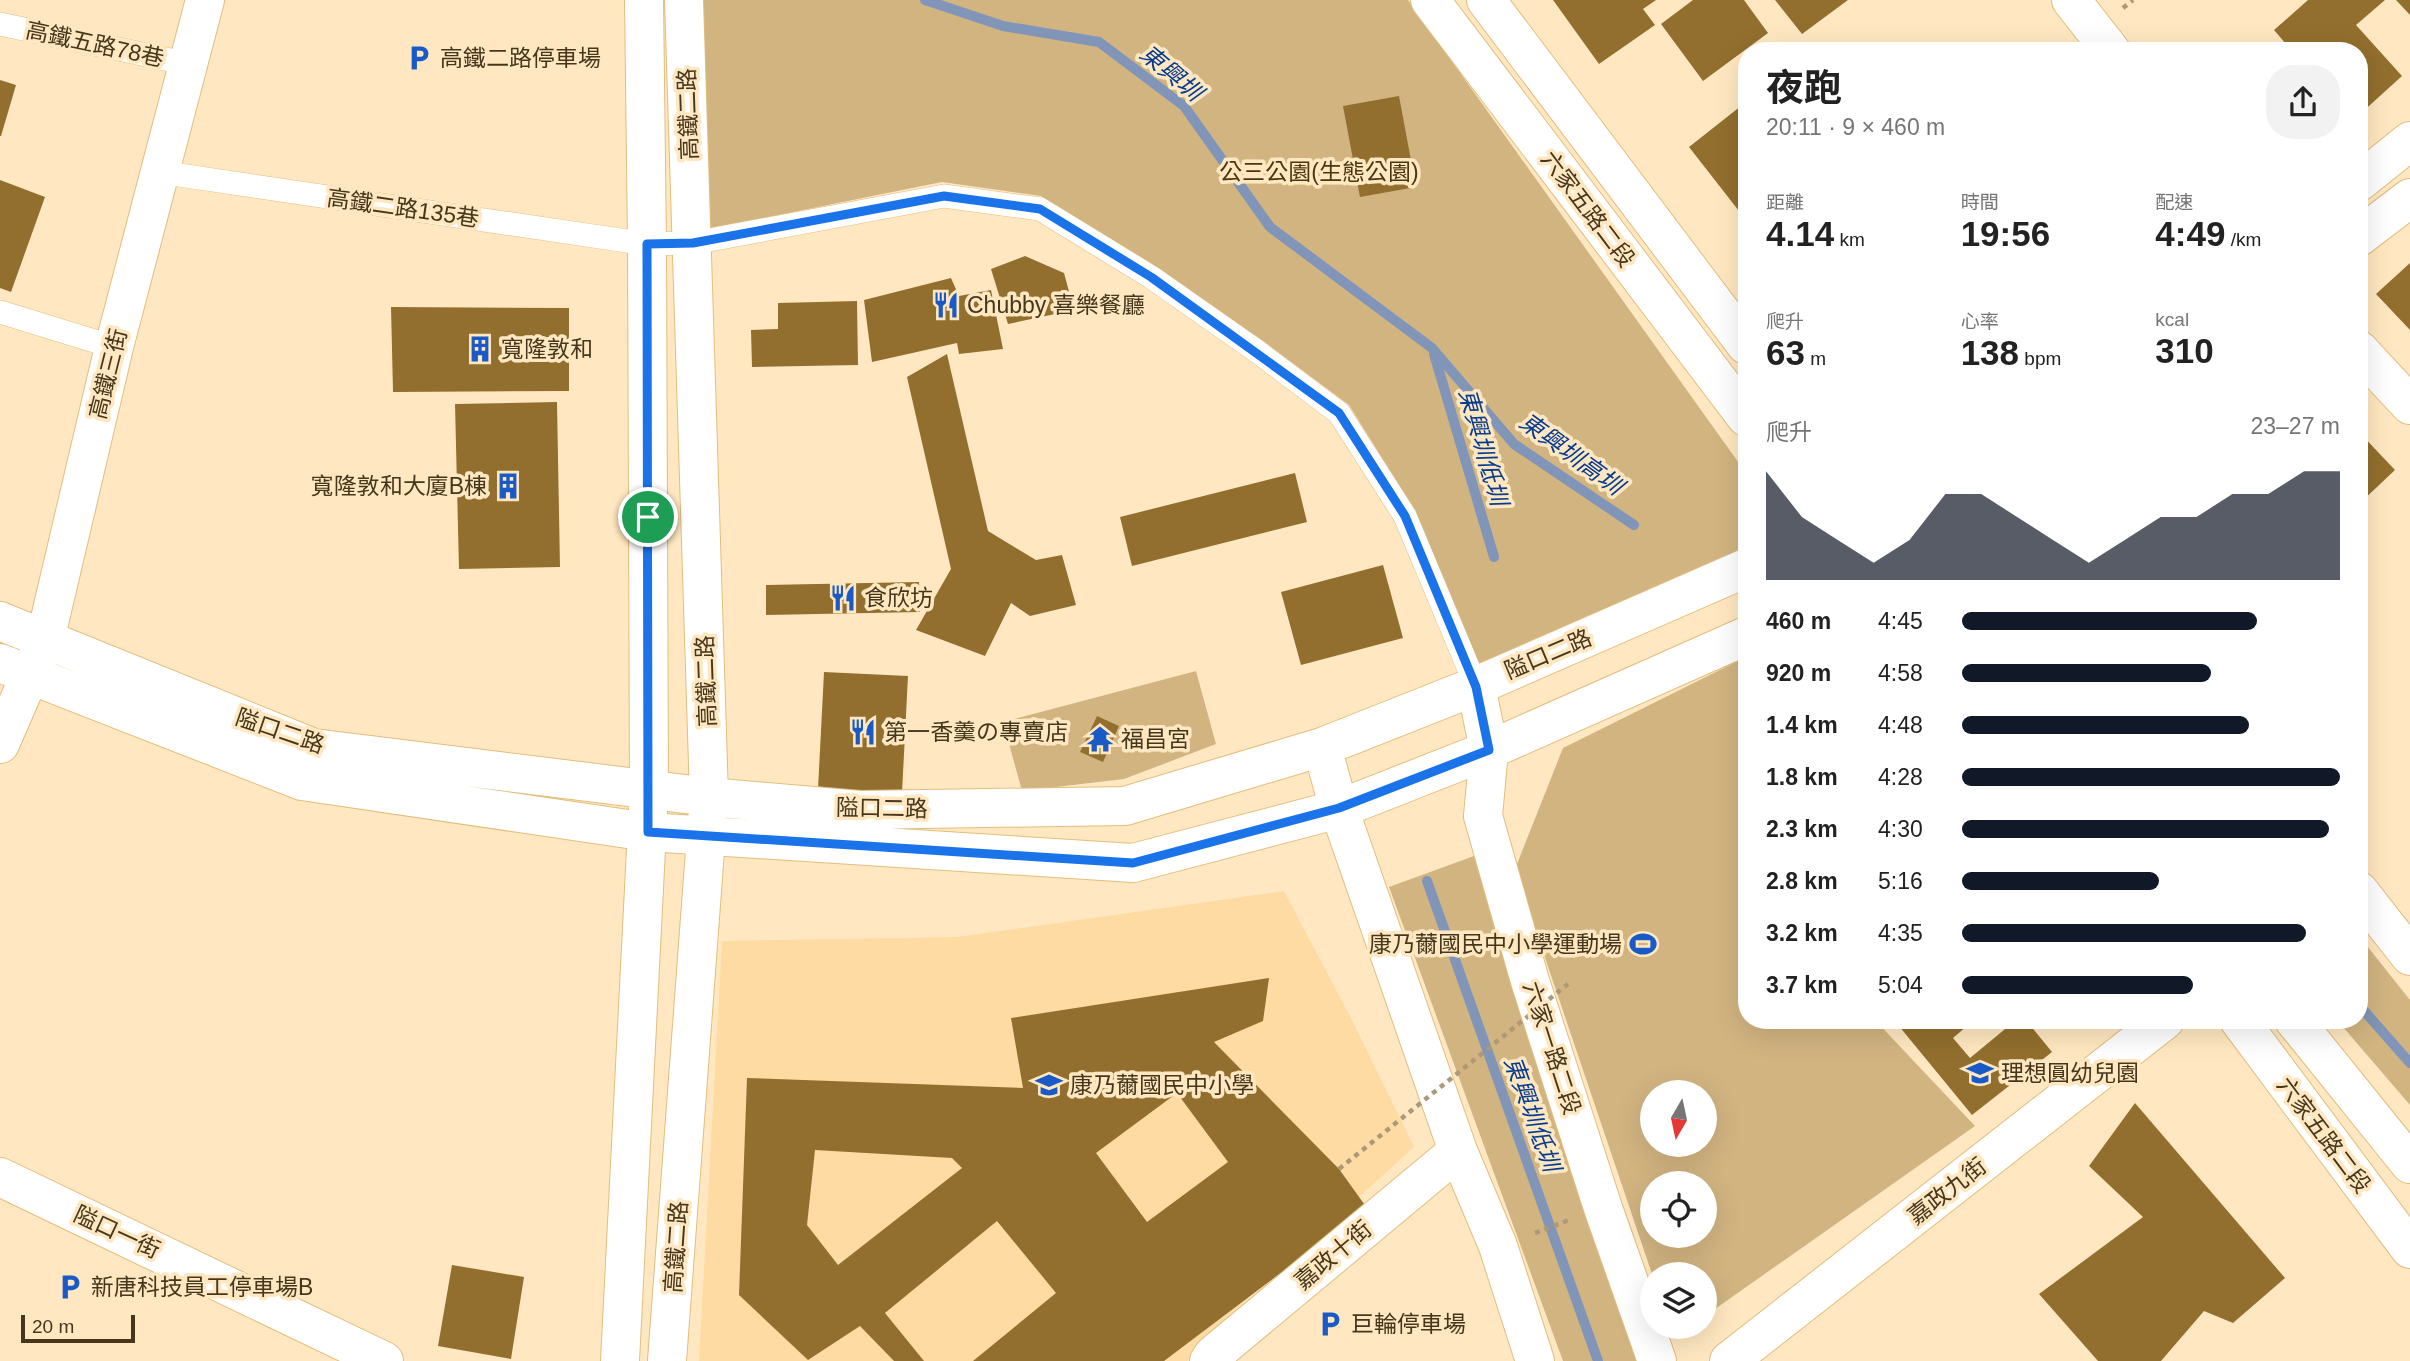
<!DOCTYPE html>
<html lang="zh-TW">
<head>
<meta charset="utf-8">
<style>
	:root { --surface:#fff; --page:#f2f2f2; --text:#222; --muted:#767676; --accent:#111827 }
	body { margin:0; font-family:Arial,"Noto Sans TC","Noto Sans JP",sans-serif; background:var(--page); color:var(--text); height:100vh; display:flex; flex-direction:column; font-size:26px; white-space:nowrap }
	* { box-sizing:border-box; margin:0 }
	p { font-size:23px; color:var(--muted) }
	.icon { flex:none; width:38px; height:38px; fill:none; stroke:currentColor; stroke-width:2; stroke-linecap:round; stroke-linejoin:round }
	.map { position:relative; flex:1; overflow:hidden }
	.sheet { position:absolute; left:1738px; top:42px; width:630px; height:987px; display:flex; flex-direction:column; background:var(--surface); border-radius:28px; box-shadow:0 7px 28px #0002 }
	.sheet>* { flex:none }
	.needle { width:46px; rotate:189deg }
	.tools { position:absolute; left:1640px; top:1080px; display:grid; gap:14px }
	.tools a { display:grid; place-items:center; width:77px; height:77px; border-radius:50%; background:var(--surface); box-shadow:0 7px 28px #0002; font-size:35px }
	.scale { position:absolute; left:21px; bottom:18px; width:114px; box-sizing:border-box; padding-left:7px; border:4px solid #46371c; border-top:0; font-size:19px; line-height:24px; white-space:nowrap; color:#46371c; -webkit-text-stroke:5px #ffe8c1; paint-order:stroke }
	.pin { position:absolute; display:grid; place-items:center; width:60px; height:60px; color:#fff; margin:-30px; border:4px solid #fff; border-radius:50%; box-shadow:0 2px 7px #0007 }
	.round { display:grid; place-items:center; flex:none; width:74px; height:74px; border-radius:28px; background:var(--page) }
	.head { display:flex; align-items:center; justify-content:space-between; height:119px; padding:0 28px }
	h1 { font-size:38px; font-weight:700; line-height:52px }
	.metrics { display:grid; grid-template-columns:repeat(3,1fr); gap:10px; height:119px; padding:7px 28px }
	.metrics div { display:grid; align-content:center }
	.metrics b { font-size:35px; font-weight:700 }
	.metrics small { font-size:19px; font-weight:400 }
	.metrics p { font-size:19px }
	.chart { height:196px; padding:14px 28px }
	.chart p { display:flex; justify-content:space-between }
	.chart svg { width:100%; height:126px; margin-top:7px; fill:var(--accent); opacity:.7 }
	ul { padding:0 28px; list-style:none; font-size:23px }
	li { display:grid; grid-template-columns:112px 84px 1fr; align-items:center; height:52px }
	li i { height:18px; border-radius:9px; background:var(--accent) }
	.map>svg:first-child { display:block }
</style>
</head>
<body>
<div class="map">
<svg width="2410" height="1361" viewBox="0 0 2410 1361">
	<rect width="100%" height="100%" fill="#ffe8c1"/>
	<!-- built -->
	<path fill="#fddba2" d="M1284,891L1353,1022L1414,1147L1202,1340L1188,1361H699L722,941L957,937Z"/>
	<!-- green -->
	<path fill="#d2b481" fill-rule="evenodd" d="M703,0H1408L1746,473V554L1478,669L1415,511L1349,405L1259,338L1041,196L942,182L703,230Z
		M1746,657V1020H1875L1975,1126L1705,1316L1704,1274H1652L1515,869L1563,748ZM1652,1092H1704V1144H1652ZM1652,1183H1704V1236H1652Z
		M1196,671L1216,744L1124,779L1022,791L1003,722Z
		M1474,856L1637,1361H1563L1389,887Z
		M2359,936L2410,1000V1105L2337,1020H2359Z"/>
	<g fill="none" stroke-linecap="round" stroke-linejoin="round">
		<!-- stream -->
		<path stroke="#8095b7" stroke-width="10" d="M925,0L1003,26L1099,42L1184,106L1270,227L1432,348L1514,444L1634,525
			M1434,354L1494,557
			M1427,881L1598,1361
			M2359,1005L2410,1063"/>
	</g>
	<!-- building -->
	<path fill="#926f2e" fill-rule="evenodd" d="M1553,0H1656L1643,9L1655,25L1599,64Z
		M1693,0H1744L1768,33L1703,81L1661,24Z
		M1775,0H1848L1802,34Z
		M2308,0H2385L2356,25L2402,76L2359,115V51H2279L2286,44L2274,30Z
		M2396,0H2410V15Z
		M0,80L16,85L1,136H0Z
		M1399,96L1416,187L1360,197L1343,106Z
		M1746,102V220L1689,147Z
		M0,180L45,197L11,292L0,288Z
		M1025,256L1064,273L1074,310L1008,324L991,269Z
		M2410,263V330L2376,294Z
		M951,278L959,296L991,290L1003,349L959,354L957,343L872,362L864,300Z
		M857,301L858,365L752,367L751,330L778,329V303Z
		M391,307L569,308V391L393,392Z
		M947,354L988,531L1036,560L1062,555L1076,605L1030,616L1011,603L985,656L916,630L951,569L907,377Z
		M557,402L560,567L459,569L455,404Z
		M2359,432L2395,470L2359,504Z
		M1295,473L1307,522L1132,566L1120,517Z
		M1383,565L1403,638L1301,665L1281,592Z
		M919,582L920,612L766,615V585Z
		M824,672L908,676L902,793L818,789Z
		M1097,716L1119,726L1103,762L1080,752Z
		M1269,978L1263,1021L1214,1042L1339,1169L1367,1208L1164,1361H973L1056,1293L997,1221L885,1313L924,1361H894L860,1326L808,1360L739,1295L747,1078L1023,1088L1011,1018ZM1177,1093L1228,1162L1147,1222L1096,1153ZM815,1150L952,1158L962,1168L838,1265L807,1225Z
		M1894,1020H1974L1953,1038L1970,1058L2016,1020H2026L2052,1052L1972,1115Z
		M2135,1103L2285,1278L2233,1323L2204,1311L2161,1361H2098L2039,1294L2143,1217L2089,1166Z
		M452,1265L524,1277L511,1359L438,1346Z"/>
	<g fill="none" stroke-linecap="round" stroke-linejoin="round">
		<!-- service casing -->
		<g stroke="#e3bd7c" stroke-width="24">
			<path id="service" d="M0,24L189,64
				M159,172L647,244L693,243L944,196L1040,209L1151,277L1258,352L1339,413L1405,516L1476,686
				M0,312L114,347"/>
		</g>
		<!-- minor casing -->
		<g stroke="#e3bd7c" stroke-width="40">
			<path id="minor" d="M1430,0L1746,417
				M1486,0L1746,345
				M2071,0L2111,51
				M2359,182L2410,141
				M2359,237L2410,198
				M2359,350L2410,405
				M0,621L314,748L709,797L860,810L1125,806L1322,747L1476,686L1746,568
				M0,663L302,781L648,832L1133,863L1339,809L1489,750L1746,636
				M1476,686L1489,750L1483,816L1530,981L1603,1208L1657,1361
				M0,744L45,640L114,347L205,0
				M1322,747L1339,809L1458,1151L1498,1246L1535,1361
				M2359,891L2410,956
				M2239,1020L2410,1249
				M2294,1020L2410,1164
				M0,1177L384,1361
				M620,1361L649,790L647,244L644,0
				M667,1361L709,797L684,0
				M1209,1361L1213,1355L1458,1151
				M1729,1361L2165,1020"/>
		</g>
		<!-- path -->
		<path stroke="#ac9977" stroke-width="4.5" stroke-dasharray="5 5" stroke-linecap="butt" d="M2123,8L2133,0
			M1535,1233L1569,1220"/>
		<!-- service -->
		<use href="#service" stroke="#fff" stroke-width="23"/>
		<!-- minor -->
		<use href="#minor" stroke="#fff" stroke-width="38"/>
		<!-- path-bridge -->
		<path stroke="#ac9977" stroke-width="4.5" stroke-dasharray="5 5" stroke-linecap="butt" d="M1339,1169L1568,984"/>
	</g>
	<g fill="none" stroke-linecap="round" stroke-linejoin="round">
		<!-- route casing -->
		<g stroke="#fff" stroke-width="14">
			<path id="route" d="M944,196L1040,209L1151,277L1339,413L1405,516L1476,687L1489,750L1339,808L1133,863L648,832L647,244L693,243Z"/>
		</g>
		<!-- route -->
		<use href="#route" stroke="#1a73e8" stroke-width="9"/>
	</g>
	<!-- icons -->
	<defs>
		<g id="parking-bare" transform="scale(2.1)"><path d="M-3.5-5.5H1a3.5 3.5 0 0 1 0 7H-1V5.5H-3.5ZM-1-3.4V-.6H.8a1.4 1.4 0 0 0 0-2.8Z" fill="#1a5ac6" stroke="#ffe8c1" stroke-width="2.5" paint-order="stroke"/></g>
		<g id="restaurant-bare" transform="scale(2.1)"><path d="M-5-6h1v4h1v-4h1v4h1v-4h1v5L-1.5 .5V6h-2V.5L-5-1ZM5-6V6H3V1.5H1.5Q1.5-4 5-6Z" fill="#1a5ac6" stroke="#ffe8c1" stroke-width="2.5" paint-order="stroke"/></g>
		<g id="building-bare" transform="scale(2.1)"><path d="M-4-6H4V6H1V3H-1V6H-4ZM-2.5-4.3h1.7v1.8h-1.7ZM.8-4.3h1.7v1.8H.8ZM-2.5-1h1.7V.8h-1.7ZM.8-1h1.7V.8H.8Z" fill="#1a5ac6" stroke="#ffe8c1" stroke-width="2.5" paint-order="stroke"/></g>
		<g id="temple-bare" transform="scale(2.1)"><path d="M0-6L5-2H3V0L6.5 2.5H4V6H1.5V3h-3V6H-4V2.5H-6.5L-3 0V-2H-5Z" fill="#1a5ac6" stroke="#ffe8c1" stroke-width="2.5" paint-order="stroke"/></g>
		<g id="stadium-bare" transform="scale(2.1)"><path d="M0-5a6.5 5 0 1 0 0 10a6.5 5 0 1 0 0-10ZM-3.5-1.8h7v3.6h-7Z" fill="#1a5ac6" stroke="#ffe8c1" stroke-width="2.5" paint-order="stroke"/></g>
		<g id="school-bare" transform="scale(2.1)"><path d="M0-5L7-2L0 1L-7-2ZM-4 1L0 2.5L4 1V4Q0 6-4 4Z" fill="#1a5ac6" stroke="#ffe8c1" stroke-width="2.5" paint-order="stroke"/></g>
	</defs>
	<g fill-rule="evenodd">
		<use href="#parking-bare" x="419" y="58"/>
		<use href="#restaurant-bare" x="946" y="305"/>
		<use href="#building-bare" x="480" y="349"/>
		<use href="#building-bare" x="508" y="486"/>
		<use href="#restaurant-bare" x="843" y="598"/>
		<use href="#restaurant-bare" x="863" y="732"/>
		<use href="#temple-bare" x="1100" y="739"/>
		<use href="#stadium-bare" x="1643" y="944"/>
		<use href="#school-bare" x="1980" y="1073"/>
		<use href="#school-bare" x="1049" y="1085"/>
		<use href="#parking-bare" x="70" y="1287"/>
		<use href="#parking-bare" x="1330" y="1324"/>
	</g>
	<g text-anchor="middle" stroke-width="7" stroke-linejoin="round" paint-order="stroke">
		<!-- street labels -->
		<g font-size="23" fill="#46371c" stroke="#ffe8c1">
			<text transform="translate(95 44) rotate(12)" y="8">高鐵五路78巷</text>
			<text transform="translate(688 114) rotate(-92)" y="8">高鐵二路</text>
			<text transform="translate(403 208) rotate(8)" y="8">高鐵二路135巷</text>
			<text transform="translate(1588 209) rotate(53)" y="8">六家五路二段</text>
			<text transform="translate(108 374) rotate(-76)" y="8">高鐵三街</text>
			<text transform="translate(1548 654) rotate(-23)" y="8">隘口二路</text>
			<text transform="translate(706 681) rotate(-92)" y="8">高鐵二路</text>
			<text transform="translate(280 731) rotate(19)" y="8">隘口二路</text>
			<text transform="translate(882 808) rotate(1)" y="8">隘口二路</text>
			<text transform="translate(1552 1048) rotate(72)" y="8">六家一路二段</text>
			<text transform="translate(2324 1135) rotate(53)" y="8">六家五路二段</text>
			<text transform="translate(1947 1191) rotate(-38)" y="8">嘉政九街</text>
			<text transform="translate(117 1232) rotate(25)" y="8">隘口一街</text>
			<text transform="translate(676 1247) rotate(-86)" y="8">高鐵二路</text>
			<text transform="translate(1333 1255) rotate(-40)" y="8">嘉政十街</text>
		</g>
		<!-- poi labels -->
		<g font-size="23" fill="#46371c" stroke="#ffe8c1" text-anchor="start">
			<text x="440" y="66">高鐵二路停車場</text>
			<text x="967" y="313">Chubby 喜樂餐廳</text>
			<text x="501" y="357">寬隆敦和</text>
			<text x="487" y="494" text-anchor="end">寬隆敦和大廈B棟</text>
			<text x="864" y="606">食欣坊</text>
			<text x="884" y="740">第一香羹の專賣店</text>
			<text x="1121" y="747">福昌宮</text>
			<text x="1622" y="952" text-anchor="end">康乃薾國民中小學運動場</text>
			<text x="2001" y="1081">理想圓幼兒園</text>
			<text x="1070" y="1093">康乃薾國民中小學</text>
			<text x="91" y="1295">新唐科技員工停車場B</text>
			<text x="1351" y="1332">巨輪停車場</text>
		</g>
		<!-- park labels -->
		<g font-size="23" fill="#4a3711" stroke="#ffe8c1">
			<text x="1319" y="180">公三公園(生態公園)</text>
		</g>
		<!-- water labels -->
		<g font-size="24" font-style="italic" fill="#083c90" stroke="#ffe8c1">
			<text transform="translate(1171 73) rotate(40)" y="8">東興圳</text>
			<text transform="translate(1483 447) rotate(74)" y="8">東興圳低圳</text>
			<text transform="translate(1571 454) rotate(36)" y="8">東興圳高圳</text>
			<text transform="translate(1532 1114) rotate(70)" y="8">東興圳低圳</text>
		</g>
	</g>
</svg>
<div class="tools">
<a><svg class="needle" viewBox="-14 -14 28 28"><path d="M0-13l5 13h-10z" fill="#e53935"/><path d="M0 13l5-13h-10z" fill="#767676"/></svg></a>
<a><svg class="icon" aria-label="locate" viewBox="0 0 24 24"><circle cx="12" cy="12" r="6"/><path d="M12 2v4M12 18v4M2 12h4M18 12h4"/></svg></a>
<a><svg class="icon" aria-label="layers" viewBox="0 0 24 24"><path d="M12 4l9 5-9 5-9-5zM3 14l9 5 9-5"/></svg></a>
</div>
<div class="scale">20 m</div>
<div class="pin" style="left:648px;top:517px;background:#1e9e55"><svg class="icon" aria-label="arrive" viewBox="0 0 24 24"><path d="M6 21V4h12l-3 4 3 4H6"/></svg></div>
<section class="sheet">
<div class="head"><div><h1>夜跑</h1><p>20:11 · 9 × 460 m</p></div><a class="round"><svg class="icon" aria-label="share" viewBox="0 0 24 24"><path d="M12 15V3M7 8l5-5 5 5M5 13v7h14v-7"/></svg></a></div>
<div class="metrics">
<div><p>距離</p><b>4.14<small> km</small></b></div>
<div><p>時間</p><b>19:56</b></div>
<div><p>配速</p><b>4:49<small> /km</small></b></div>
</div>
<div class="metrics">
<div><p>爬升</p><b>63<small> m</small></b></div>
<div><p>心率</p><b>138<small> bpm</small></b></div>
<div><p>kcal</p><b>310</b></div>
</div>
<div class="chart"><p><span>爬升</span>23–27 m</p>
<svg viewBox="0 0 160 44" preserveAspectRatio="none"><path d="M0 44V6L10 22L20 30L30 38L40 30L50 14L60 14L70 22L80 30L90 38L100 30L110 22L120 22L130 14L140 14L150 6L160 6V44z"/></svg>
</div>
<ul>
<li><b>460 m</b>4:45<i style="width:78%"></i></li>
<li><b>920 m</b>4:58<i style="width:66%"></i></li>
<li><b>1.4 km</b>4:48<i style="width:76%"></i></li>
<li><b>1.8 km</b>4:28<i style="width:100%"></i></li>
<li><b>2.3 km</b>4:30<i style="width:97%"></i></li>
<li><b>2.8 km</b>5:16<i style="width:52%"></i></li>
<li><b>3.2 km</b>4:35<i style="width:91%"></i></li>
<li><b>3.7 km</b>5:04<i style="width:61%"></i></li>
</ul>
</section>
</div>
</body>
</html>
